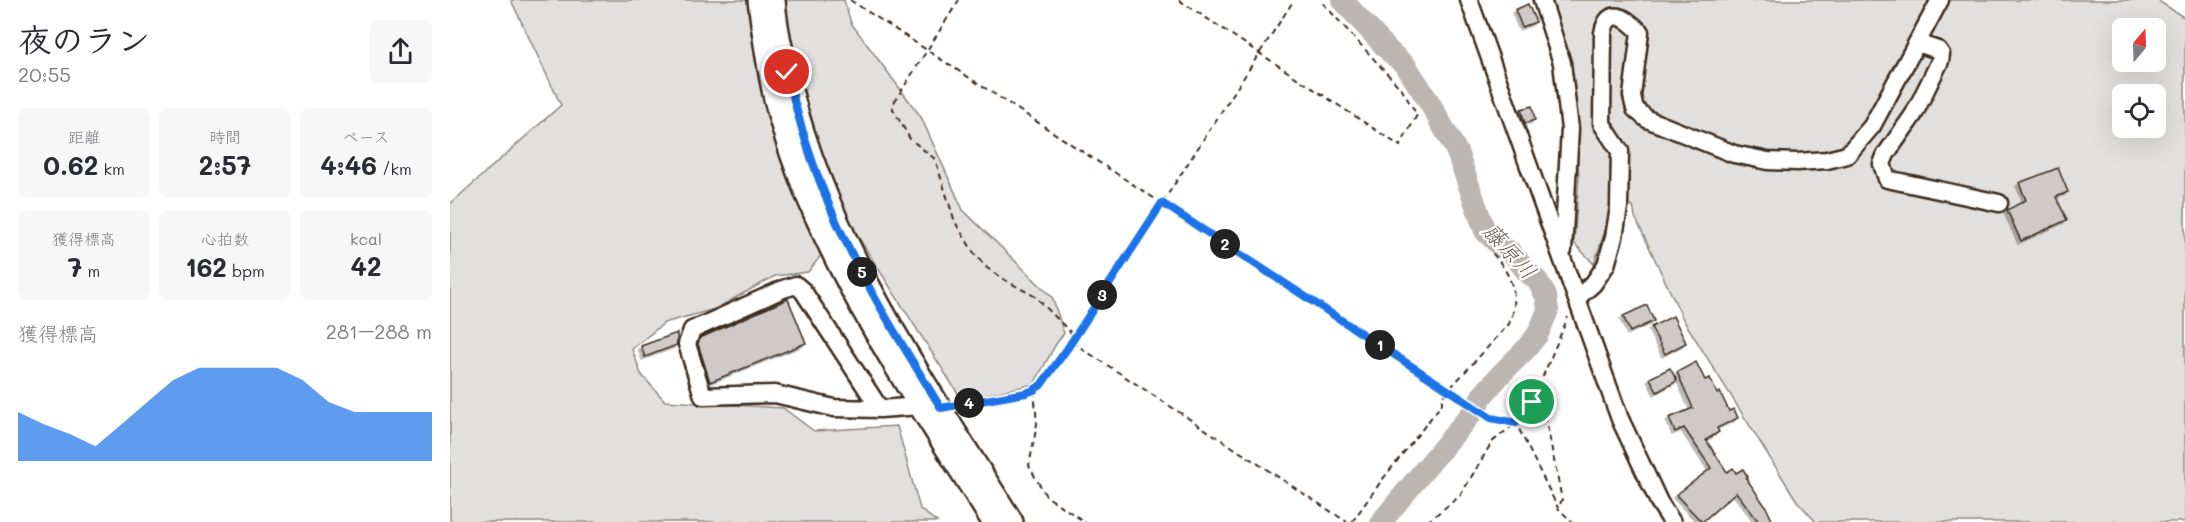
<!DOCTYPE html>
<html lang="ja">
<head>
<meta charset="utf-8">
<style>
	:root { --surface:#fff; --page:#f7f7f7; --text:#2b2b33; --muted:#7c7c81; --accent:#1a73e8 }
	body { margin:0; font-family:Mali,"Klee One",sans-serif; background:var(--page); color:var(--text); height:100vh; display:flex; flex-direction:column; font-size:22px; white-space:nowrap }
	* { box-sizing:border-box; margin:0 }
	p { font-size:20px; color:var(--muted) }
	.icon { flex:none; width:33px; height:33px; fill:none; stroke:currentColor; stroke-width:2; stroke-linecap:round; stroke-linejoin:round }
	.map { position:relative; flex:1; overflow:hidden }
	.drawer { display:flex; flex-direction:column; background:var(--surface); width:450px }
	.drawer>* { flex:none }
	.needle { width:39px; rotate:19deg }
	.fabs { position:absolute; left:1662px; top:18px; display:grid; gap:12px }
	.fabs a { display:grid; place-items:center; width:54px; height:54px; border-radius:9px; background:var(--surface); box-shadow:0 6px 24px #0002; font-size:30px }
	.pin { position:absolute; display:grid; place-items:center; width:51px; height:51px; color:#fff; margin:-26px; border:3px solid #fff; border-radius:50%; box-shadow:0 2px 6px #0007 }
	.km { position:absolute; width:30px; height:30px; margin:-15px; border-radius:50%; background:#222; color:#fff; font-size:16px; line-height:30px; text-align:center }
	.round { display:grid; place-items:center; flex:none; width:63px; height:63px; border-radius:9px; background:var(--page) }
	.overview { display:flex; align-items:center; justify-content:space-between; height:102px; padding:0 18px }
	h1 { font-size:33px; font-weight:800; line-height:45px }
	.metrics { display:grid; grid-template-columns:repeat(3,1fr); gap:9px; height:102px; padding:6px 18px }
	.metrics div { display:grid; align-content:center; border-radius:9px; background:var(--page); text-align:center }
	.metrics b { font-size:26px; font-weight:800 }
	.metrics small { font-size:16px; font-weight:400 }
	.metrics p { font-size:16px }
	.chart { height:168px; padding:12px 18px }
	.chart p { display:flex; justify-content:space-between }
	.chart svg { width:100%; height:108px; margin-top:6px; fill:var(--accent); opacity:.7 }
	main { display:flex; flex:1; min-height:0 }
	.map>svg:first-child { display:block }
</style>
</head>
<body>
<main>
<section class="drawer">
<div class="overview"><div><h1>夜のラン</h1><p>20:55</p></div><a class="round"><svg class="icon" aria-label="share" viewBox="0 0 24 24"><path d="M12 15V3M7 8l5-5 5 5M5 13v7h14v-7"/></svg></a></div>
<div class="metrics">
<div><p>距離</p><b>0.62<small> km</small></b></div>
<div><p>時間</p><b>2:57</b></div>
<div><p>ペース</p><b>4:46<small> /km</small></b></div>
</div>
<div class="metrics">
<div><p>獲得標高</p><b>7<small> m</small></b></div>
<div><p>心拍数</p><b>162<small> bpm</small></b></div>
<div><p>kcal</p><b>42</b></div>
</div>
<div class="chart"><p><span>獲得標高</span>281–288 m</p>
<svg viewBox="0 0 160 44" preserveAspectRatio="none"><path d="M0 44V24L10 29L20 33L30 38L40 29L50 20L60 11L70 6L80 6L90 6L100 6L110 11L120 20L130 24L140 24L150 24L160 24V44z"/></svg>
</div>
</section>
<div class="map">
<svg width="1735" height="522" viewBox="0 0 1735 522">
	<defs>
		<filter id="shadow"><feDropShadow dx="-3" dy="3" stdDeviation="0" flood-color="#0004"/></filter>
	</defs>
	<rect width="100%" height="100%" fill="#fff"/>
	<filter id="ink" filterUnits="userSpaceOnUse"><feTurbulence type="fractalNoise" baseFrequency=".0167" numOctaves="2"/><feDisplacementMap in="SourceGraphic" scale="12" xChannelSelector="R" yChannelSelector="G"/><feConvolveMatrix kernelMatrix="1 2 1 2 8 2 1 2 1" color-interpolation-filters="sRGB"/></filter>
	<g filter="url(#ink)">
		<!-- green -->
		<path fill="#e2e0de" stroke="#8e857e" stroke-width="1.5" fill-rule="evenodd" d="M61,0H394L401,23L471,117L513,210L602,297L614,333L606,344L584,384L512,400L398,221L358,272L325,276L265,309L214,323L182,349L191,374L215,401L333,408L364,431L447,426L470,509L487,522H0V204L111,105Z
			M1099,0H1707L1735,18V522H1366L1347,501L1234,321L1185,217L1183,206H1163L1144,264L1124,243L1129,176L1119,65ZM1672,28H1706V62H1672ZM1672,94H1706V128H1672Z"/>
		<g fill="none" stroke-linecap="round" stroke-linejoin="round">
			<!-- river -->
			<path stroke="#bcb6b3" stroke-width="22" d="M892,0L940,52L956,66L981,105L1007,152L1035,231L1050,246L1062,253L1077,272L1087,280L1096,296L1098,310L1088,334L1077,348L1051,374L1032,396L1026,408L931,522"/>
		</g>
		<!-- building -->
		<path fill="#cfcac7" stroke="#3b2a1e" stroke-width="1.5" filter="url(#shadow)" d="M1078,4L1086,22L1072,27L1065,10Z
			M1082,106L1085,120L1075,123L1071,109Z
			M1608,168L1618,192L1606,197L1617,220L1571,241L1557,210L1576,200L1569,183Z
			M338,299L356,343L260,382L248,344L250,338Z
			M1197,305L1204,321L1180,332L1173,316Z
			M1223,316L1236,343L1215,354L1201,327Z
			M227,333V345L195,357L191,346Z
			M1246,362L1255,380L1260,378L1267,394L1270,392L1279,411L1284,409L1288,418L1267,428L1269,432L1256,440L1277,472L1283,468L1286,473L1293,469L1298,477L1296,478L1316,507L1323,522H1309L1286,492L1252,522L1226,495L1261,468L1234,428L1225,432L1219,418L1243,408L1227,372Z
			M1220,368L1227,381L1207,392L1200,378Z"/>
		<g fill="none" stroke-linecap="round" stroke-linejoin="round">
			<!-- minor casing -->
			<g stroke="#3b2a1e" stroke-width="21">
				<path id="minor" d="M1019,0L1170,419L1209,502L1222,522
					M1092,0L1112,63L1120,129L1113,250
					M1467,43L1488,50L1491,54L1490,61L1464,114L1436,154L1432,164L1437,179L1549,203
					M1127,298L1143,284L1156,265L1164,237L1169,207L1170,151L1152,124L1153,33C1158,5 1177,18 1190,32L1182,96L1185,109L1197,119L1284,154L1318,161L1347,162L1377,160L1397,155L1422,126L1490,0
					M430,409L353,291L346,285L333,289L242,330L237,344L253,396L325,394L384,408L430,409L470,406"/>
			</g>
			<!-- major casing -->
			<g stroke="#3b2a1e" stroke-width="26">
				<path id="major" d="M309,0C313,33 318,67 325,99C362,250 462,392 543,522
					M324,0C326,30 334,60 341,90C381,249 476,384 562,522"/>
			</g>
			<!-- path -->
			<path stroke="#3b2a1e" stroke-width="2" stroke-dasharray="6 4.5" stroke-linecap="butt" d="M400,0L1006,395L1041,418L1066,423L1108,508L1122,522
				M509,0L443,104V109L460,139L485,159L505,222L524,253L537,268L553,279L586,297L625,337
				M729,0L950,146L967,115L952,90L870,0
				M622,342L897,522
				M1089,385L1112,500L1108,508
				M584,390L587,424L579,466L596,496L635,522
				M509,404L584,390L591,385L622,342L844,0
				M902,522L932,480L992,404V397L1059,324C1071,298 1061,273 1042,253
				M977,522L1010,496L1042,442L1066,423L1082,402L1118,317"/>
			<!-- minor -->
			<use href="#minor" stroke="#fff" stroke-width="16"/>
			<!-- major -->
			<use href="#major" stroke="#fff" stroke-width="21"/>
		</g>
	</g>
	<g fill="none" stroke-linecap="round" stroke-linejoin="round" filter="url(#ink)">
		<!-- route casing -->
		<g stroke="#fff" stroke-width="12">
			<path id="route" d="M337,72C346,110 356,146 370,182C400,262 446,335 491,408L576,393L584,390L591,385L617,349L712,203L1041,418L1066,423L1082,402"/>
		</g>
		<!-- route -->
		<use href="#route" stroke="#1a73e8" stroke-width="8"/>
	</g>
	<g text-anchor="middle" stroke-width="4.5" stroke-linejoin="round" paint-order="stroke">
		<!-- water labels -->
		<g font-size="22" font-style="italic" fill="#685b52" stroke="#fff">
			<text transform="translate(1060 251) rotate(48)" y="8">藤原川</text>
		</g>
	</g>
</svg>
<div class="fabs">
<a><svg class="needle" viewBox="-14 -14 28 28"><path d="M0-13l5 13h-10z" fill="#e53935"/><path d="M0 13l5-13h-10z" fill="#7c7c81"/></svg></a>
<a><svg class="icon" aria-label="locate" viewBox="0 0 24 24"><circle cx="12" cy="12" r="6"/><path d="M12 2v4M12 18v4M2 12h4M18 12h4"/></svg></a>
</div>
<div class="pin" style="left:1082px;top:402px;background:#1e9e55"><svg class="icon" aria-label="arrive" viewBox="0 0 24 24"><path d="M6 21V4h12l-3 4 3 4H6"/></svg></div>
<div class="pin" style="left:337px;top:72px;background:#d93025"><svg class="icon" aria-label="check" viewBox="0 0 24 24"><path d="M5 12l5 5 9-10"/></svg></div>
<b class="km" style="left:930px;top:345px">1</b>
<b class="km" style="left:775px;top:244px">2</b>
<b class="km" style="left:652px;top:295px">3</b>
<b class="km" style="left:519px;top:403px">4</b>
<b class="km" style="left:412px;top:272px">5</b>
</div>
</main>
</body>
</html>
